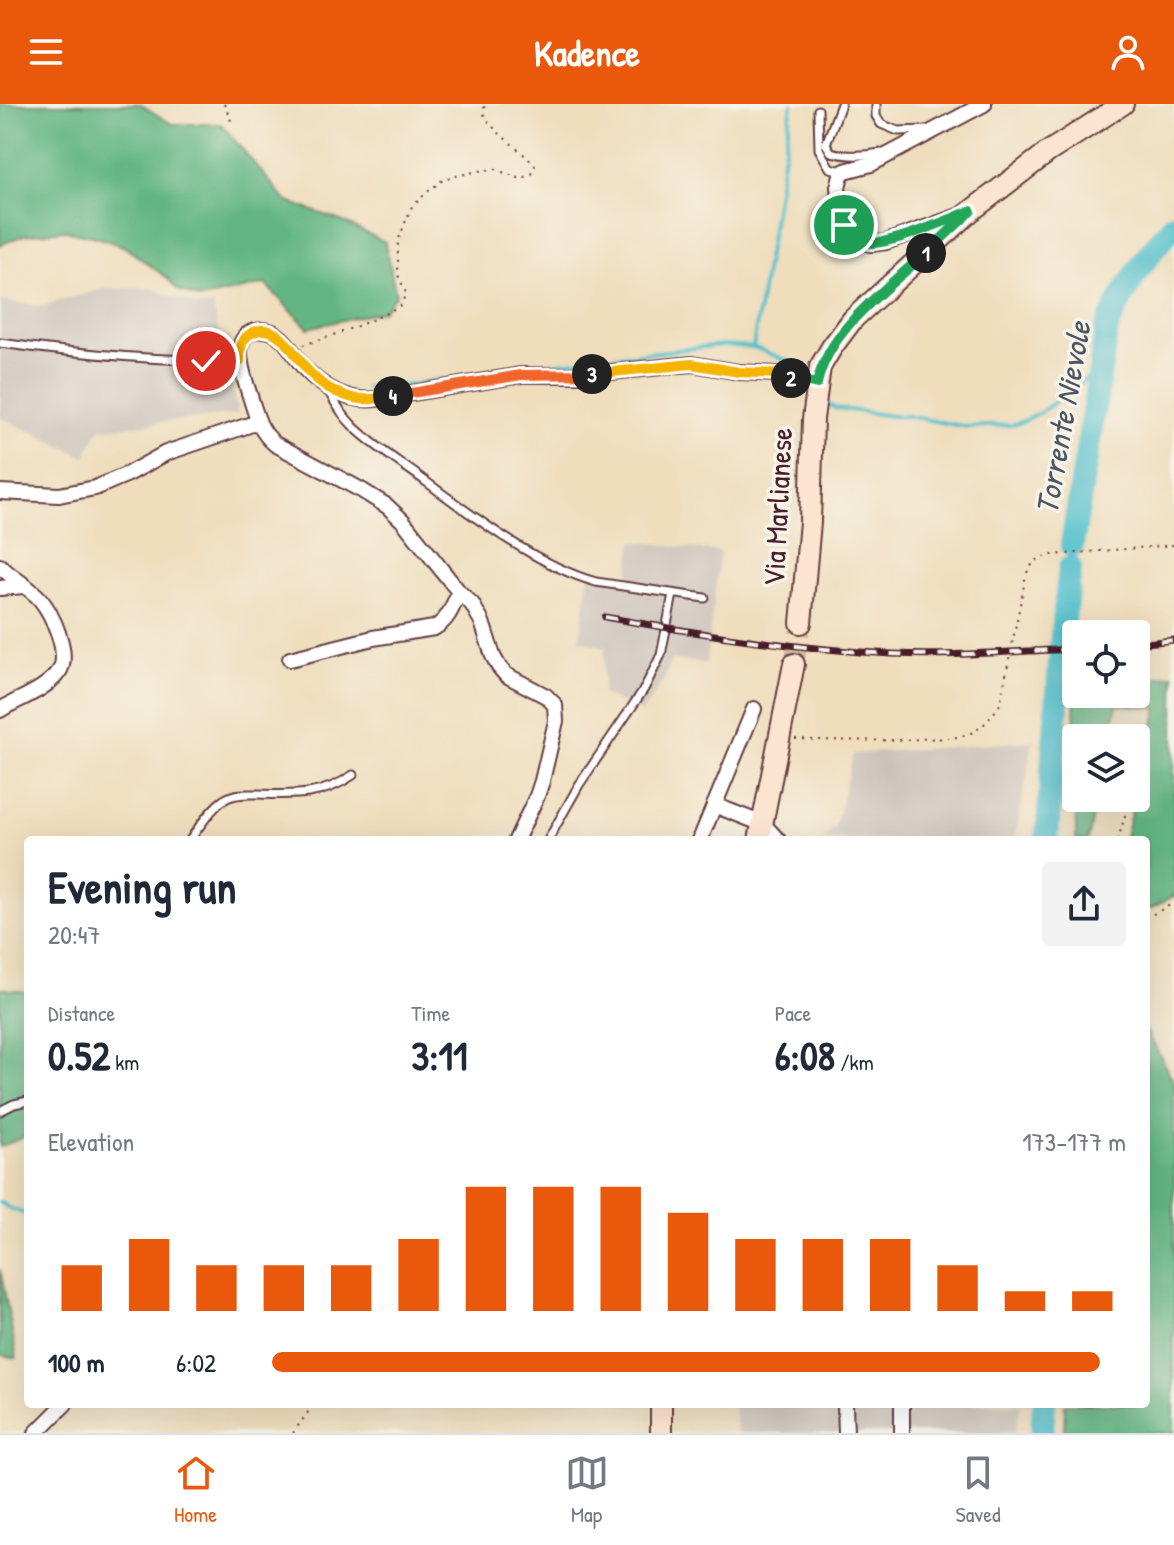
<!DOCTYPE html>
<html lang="en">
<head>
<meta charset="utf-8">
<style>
	:root { --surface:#fff; --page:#f2f2f3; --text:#1f2937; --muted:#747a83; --line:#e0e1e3; --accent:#ea580c }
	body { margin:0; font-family:"Patrick Hand",sans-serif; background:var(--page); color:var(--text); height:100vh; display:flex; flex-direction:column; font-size:30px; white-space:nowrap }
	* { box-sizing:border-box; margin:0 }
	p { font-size:26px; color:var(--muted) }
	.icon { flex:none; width:44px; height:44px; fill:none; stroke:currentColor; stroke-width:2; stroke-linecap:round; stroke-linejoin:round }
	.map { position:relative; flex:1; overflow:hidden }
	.drawer { position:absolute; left:24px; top:732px; width:1126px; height:572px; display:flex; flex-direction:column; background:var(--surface); border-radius:8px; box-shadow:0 8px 32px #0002 }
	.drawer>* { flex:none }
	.fabs { position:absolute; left:1062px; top:516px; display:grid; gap:16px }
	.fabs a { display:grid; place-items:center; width:88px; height:88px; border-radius:8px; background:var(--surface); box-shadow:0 8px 32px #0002; font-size:40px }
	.pin { position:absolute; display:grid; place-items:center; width:68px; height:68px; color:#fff; margin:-34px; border:4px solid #fff; border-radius:50%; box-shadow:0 2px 8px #0007 }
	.km { position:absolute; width:40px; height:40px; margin:-20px; border-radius:50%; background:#222; color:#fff; font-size:22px; line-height:40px; text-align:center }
	.round { display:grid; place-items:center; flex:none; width:84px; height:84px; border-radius:8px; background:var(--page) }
	.overview { display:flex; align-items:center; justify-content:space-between; height:136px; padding:0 24px }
	h1 { font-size:44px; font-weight:800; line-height:60px }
	.figures { display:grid; grid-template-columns:repeat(3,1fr); gap:12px; height:136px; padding:8px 24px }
	.figures div { display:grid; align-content:center }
	.figures b { font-size:40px; font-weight:800 }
	.figures small { font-size:22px; font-weight:400 }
	.figures p { font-size:22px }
	.chart { height:224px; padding:16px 24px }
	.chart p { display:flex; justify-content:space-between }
	.chart svg { width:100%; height:144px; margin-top:8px; stroke:var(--accent); stroke-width:6 }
	ul { padding:0 24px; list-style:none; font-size:26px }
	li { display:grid; grid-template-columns:128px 96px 1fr; align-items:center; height:60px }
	li i { height:20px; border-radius:10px; background:var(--accent) }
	header { display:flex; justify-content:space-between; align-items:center; height:104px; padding:0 24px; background:var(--accent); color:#fff; font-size:36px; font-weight:800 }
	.tab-bar { display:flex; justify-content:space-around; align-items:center; height:112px; border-top:2px solid var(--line); background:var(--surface); font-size:22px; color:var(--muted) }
	.tab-bar a { display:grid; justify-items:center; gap:4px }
	.tab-bar .active { color:var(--accent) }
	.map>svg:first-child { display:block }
</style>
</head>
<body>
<header><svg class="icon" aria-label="menu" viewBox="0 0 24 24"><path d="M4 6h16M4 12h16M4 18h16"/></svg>Kadence<svg class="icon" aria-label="person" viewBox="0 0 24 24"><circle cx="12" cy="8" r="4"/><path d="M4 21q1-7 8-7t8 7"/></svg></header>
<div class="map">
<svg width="1174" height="1329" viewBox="0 0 1174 1329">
	<rect width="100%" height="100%" fill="#f7f3e8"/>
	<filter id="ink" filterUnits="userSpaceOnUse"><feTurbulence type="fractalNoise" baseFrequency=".0125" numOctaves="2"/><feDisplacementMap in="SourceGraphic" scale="16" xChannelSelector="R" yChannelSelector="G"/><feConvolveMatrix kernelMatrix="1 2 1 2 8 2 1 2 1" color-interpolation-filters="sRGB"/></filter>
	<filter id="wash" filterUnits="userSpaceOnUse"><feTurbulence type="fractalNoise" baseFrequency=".006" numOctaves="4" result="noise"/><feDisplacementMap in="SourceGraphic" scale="32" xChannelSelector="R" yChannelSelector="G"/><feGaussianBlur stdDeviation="1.8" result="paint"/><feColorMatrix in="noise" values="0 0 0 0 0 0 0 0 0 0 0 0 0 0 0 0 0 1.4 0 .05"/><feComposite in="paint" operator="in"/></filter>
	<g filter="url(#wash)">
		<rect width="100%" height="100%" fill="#efddbc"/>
		<!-- industrial -->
		<path fill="#ccc2b9" d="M151,184L197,202H213L238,310L99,325L85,353L0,313V197L43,202L103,185Z
			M633,437L720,448L706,559L671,556L664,576L642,609L602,590L605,543L580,536L589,470L628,476Z
			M1033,637L1015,736H822L835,724L853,650Z
			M733,1300H1021L1015,1329H738Z"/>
		<!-- forest -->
		<path fill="#62b582" stroke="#566a56" stroke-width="2" d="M0,0H140L172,20H221L286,97L341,117L385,138L396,191L382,207L308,224L265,180L200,195L178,186L166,173L123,142L96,133L64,126L24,131L0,141Z
			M1174,571V792L1146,807V736H1126L1125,732L1158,604L1117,601L1110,634H1076V694H1097L1088,736H1076L1074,583H1076V590H1136V577Z
			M0,884L28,888V1031L0,1043Z
			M1146,926L1174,978V1329H1064L1065,1300H1146Z
			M0,1165L1,1169L17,1254L0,1251Z"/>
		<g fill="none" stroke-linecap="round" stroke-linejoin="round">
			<!-- stream -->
			<path stroke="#52bfcc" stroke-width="4" d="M753,243L792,0
				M367,284L413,281L506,265L721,241L753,243L803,263
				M822,296L834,304L892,312H908L967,323L1012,321L1024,317L1041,308L1100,265
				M0,1098L9,1104L28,1111
				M1043,1321L1048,1329"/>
			<!-- river -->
			<path stroke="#52bfcc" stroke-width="24" d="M1072,441L1107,223C1125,184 1145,152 1174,121
				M1047,736L1062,532L1070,464
				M1042,1329L1044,1300"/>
		</g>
	</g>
	<g filter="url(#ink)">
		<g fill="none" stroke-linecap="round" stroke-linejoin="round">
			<!-- secondary-tunnel -->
			<path stroke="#ceb79f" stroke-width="20" stroke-dasharray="20 10" stroke-linecap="butt" d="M794,560L801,519"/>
			<!-- lane casing -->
			<g stroke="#633c41" stroke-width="11">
				<path id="lane" d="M841,0L826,40L831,48C848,53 864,52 881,49
					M876,0V12L881,20L898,27L928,26
					M818,6L819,45L830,64L843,67
					M0,239C80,250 159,257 240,257
					M329,288C336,301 343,312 354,323C373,341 396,356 417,371C467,408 537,462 596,478L705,494
					M190,736C198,724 214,700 227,694C236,689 248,690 258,690C295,691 321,693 353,671
					M548,736L579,681L644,585L661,551L673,490
					M0,1007L14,1000L28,997"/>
			</g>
			<!-- street casing -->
			<g stroke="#633c41" stroke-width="18">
				<path id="street" d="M964,110L886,138L871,140L860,137L852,132L844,121L840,106L838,83L841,71L845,67L871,60L984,0
					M0,388L59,391L95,384L128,370L166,349L258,318
					M0,462C12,474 28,482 39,494C52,508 72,552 58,569C45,586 18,595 0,606
					M0,484L24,482
					M290,555L373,534L434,524C449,516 453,501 459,488
					M714,701L763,720L778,736
					M516,736L537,692L542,677L556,617L555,601L546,592L506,571L499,563L493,552L482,518L472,500L459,488L403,417L387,402L361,386L275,340C269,335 264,329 260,321C256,312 253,302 250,292C244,273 226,228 261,226C282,224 294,252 305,265C324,285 349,298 376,295L521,271H581L692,260L739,268L776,270L817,280
					M700,736L754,605
					M845,1300L846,1329
					M902,1300V1329
					M36,1329L65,1300"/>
			</g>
			<!-- secondary casing -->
			<g stroke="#633c41" stroke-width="24">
				<path id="secondary" d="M801,519L810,418L813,315L820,263L832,243L853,215L971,107L1048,48L1123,0
					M759,736L794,560
					M661,1300V1329"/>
			</g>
			<!-- path -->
			<path stroke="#633c41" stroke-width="2" stroke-dasharray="2 6" stroke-linecap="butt" d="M224,0L232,19
				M303,241C337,230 370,219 401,201L406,189L398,171V137L411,104L426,89L444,75L478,67L495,65L521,75L532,70L535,62C519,42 494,31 483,8L485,0
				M795,635C837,637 878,637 920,635C937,634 959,636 975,627C985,621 994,610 1000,600L1026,471C1032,458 1038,453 1052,451L1174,441
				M1118,736L1126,708
				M1146,814L1174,799
				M293,1329L314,1300"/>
			<!-- lane -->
			<use href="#lane" stroke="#fff" stroke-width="7"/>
			<!-- street -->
			<use href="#street" stroke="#fff" stroke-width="14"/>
			<!-- secondary -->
			<use href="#secondary" stroke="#fce5d0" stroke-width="20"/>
			<!-- rail casing -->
			<g stroke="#4a1f2b" stroke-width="7">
				<path id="rail" d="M605,513C699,530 796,545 892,550C953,553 1015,547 1076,545
					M1136,540L1174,536"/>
			</g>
			<!-- rail -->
			<use href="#rail" stroke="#f7f3e8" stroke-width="4" stroke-dasharray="12" stroke-linecap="butt"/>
		</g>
	</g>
	<g fill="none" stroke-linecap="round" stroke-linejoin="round" filter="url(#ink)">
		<!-- split-1 casing -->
		<g stroke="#fff" stroke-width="16">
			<path id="split-1" d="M844,121C849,128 853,135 862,138C883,145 947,116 971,107L926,149"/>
		</g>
		<!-- split-2 casing -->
		<g stroke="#fff" stroke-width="16">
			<path id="split-2" d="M791,274L817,280C828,226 886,185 926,149"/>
		</g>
		<!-- split-3 casing -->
		<g stroke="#fff" stroke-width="16">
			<path id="split-3" d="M592,270L692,260L739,268L776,270L791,274"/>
		</g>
		<!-- split-4 casing -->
		<g stroke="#fff" stroke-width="16">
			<path id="split-4" d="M393,292L521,271L592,270"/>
		</g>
		<!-- split-5 casing -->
		<g stroke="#fff" stroke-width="16">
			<path id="split-5" d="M206,257H240C240,247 240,236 250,230C278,212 296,256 312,271C321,280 332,287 344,291C360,298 376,295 393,292"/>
		</g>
		<!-- split-1 -->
		<use href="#split-1" stroke="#22a559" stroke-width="10"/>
		<!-- split-2 -->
		<use href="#split-2" stroke="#22a559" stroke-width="10"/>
		<!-- split-3 -->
		<use href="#split-3" stroke="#f5b400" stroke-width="10"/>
		<!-- split-4 -->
		<use href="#split-4" stroke="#f0652b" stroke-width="10"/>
		<!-- split-5 -->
		<use href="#split-5" stroke="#f5b400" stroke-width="10"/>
	</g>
	<g text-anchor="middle" stroke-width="7" stroke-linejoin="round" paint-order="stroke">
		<!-- street labels -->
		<g font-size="30" fill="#4a1f2b" stroke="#f7f3e8">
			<text transform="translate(778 403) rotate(-87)" y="10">Via Marlianese</text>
		</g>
		<!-- water labels -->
		<g font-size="32" font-style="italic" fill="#4d5763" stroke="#f7f3e8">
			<text transform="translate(1063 314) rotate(-80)" y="11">Torrente Nievole</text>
		</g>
	</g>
</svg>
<div class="fabs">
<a><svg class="icon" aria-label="locate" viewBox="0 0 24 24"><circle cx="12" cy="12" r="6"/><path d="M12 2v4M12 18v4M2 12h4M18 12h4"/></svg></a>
<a><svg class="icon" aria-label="layers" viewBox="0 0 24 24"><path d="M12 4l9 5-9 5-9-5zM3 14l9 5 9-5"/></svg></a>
</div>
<div class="pin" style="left:844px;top:121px;background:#1e9e55"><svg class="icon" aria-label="arrive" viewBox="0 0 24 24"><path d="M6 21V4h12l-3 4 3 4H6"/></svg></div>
<div class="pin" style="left:206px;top:257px;background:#d93025"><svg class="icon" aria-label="check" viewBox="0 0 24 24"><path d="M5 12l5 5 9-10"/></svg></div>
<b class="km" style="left:926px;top:149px">1</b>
<b class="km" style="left:791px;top:274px">2</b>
<b class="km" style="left:592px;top:270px">3</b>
<b class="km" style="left:393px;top:292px">4</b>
<section class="drawer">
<div class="overview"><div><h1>Evening run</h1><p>20:47</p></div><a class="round"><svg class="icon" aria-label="share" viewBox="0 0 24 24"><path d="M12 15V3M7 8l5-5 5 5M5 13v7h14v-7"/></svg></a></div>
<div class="figures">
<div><p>Distance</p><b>0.52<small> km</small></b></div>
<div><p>Time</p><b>3:11</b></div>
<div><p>Pace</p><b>6:08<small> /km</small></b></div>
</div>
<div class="chart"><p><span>Elevation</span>173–177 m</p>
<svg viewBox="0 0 160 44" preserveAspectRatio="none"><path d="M5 44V30M15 44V22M25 44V30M35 44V30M45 44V30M55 44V22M65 44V6M75 44V6M85 44V6M95 44V14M105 44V22M115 44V22M125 44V22M135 44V30M145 44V38M155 44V38"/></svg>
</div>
<ul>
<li><b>100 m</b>6:02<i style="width:97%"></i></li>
</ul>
</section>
</div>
<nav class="tab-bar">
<a class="active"><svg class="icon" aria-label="home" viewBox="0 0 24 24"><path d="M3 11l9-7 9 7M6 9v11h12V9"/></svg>Home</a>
<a><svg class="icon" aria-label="map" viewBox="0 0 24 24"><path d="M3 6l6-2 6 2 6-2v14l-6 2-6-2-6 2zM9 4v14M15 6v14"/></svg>Map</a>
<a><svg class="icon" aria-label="saved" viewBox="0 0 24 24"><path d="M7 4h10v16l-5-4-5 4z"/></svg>Saved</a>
</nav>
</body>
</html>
